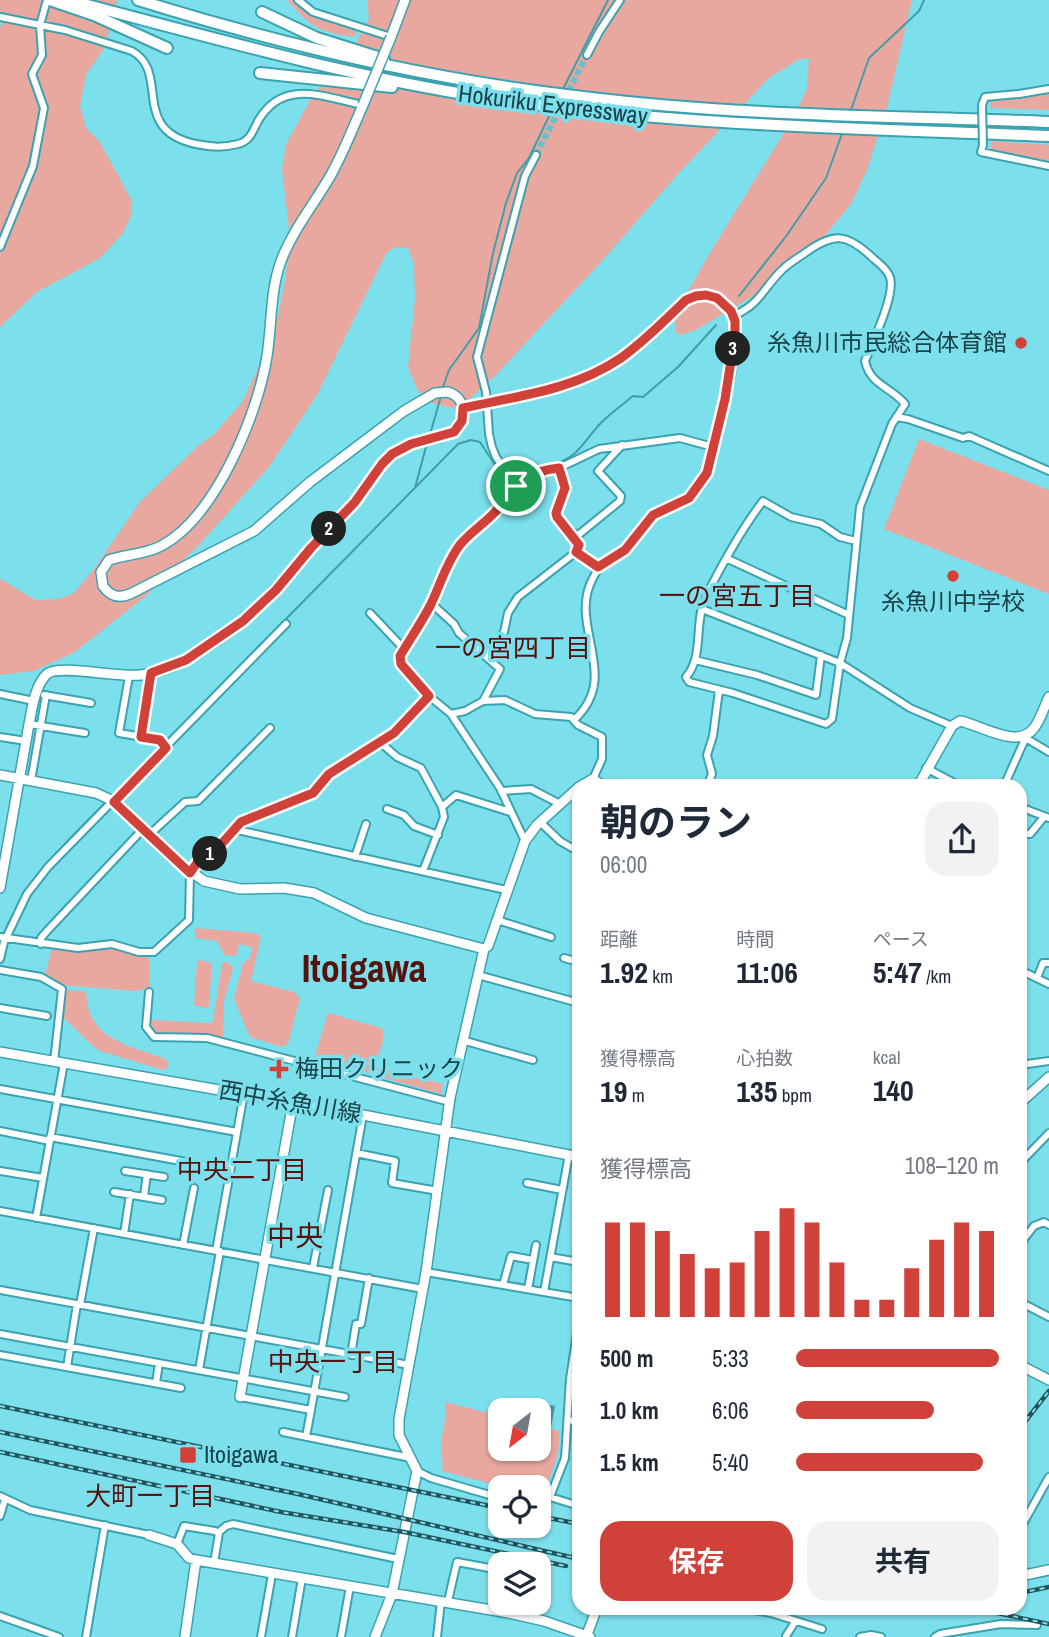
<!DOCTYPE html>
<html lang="ja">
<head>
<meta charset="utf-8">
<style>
	:root { --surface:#fff; --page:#f2f2f3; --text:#1f2937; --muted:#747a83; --accent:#d0413a }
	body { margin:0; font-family:"Archivo Narrow","Noto Sans JP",sans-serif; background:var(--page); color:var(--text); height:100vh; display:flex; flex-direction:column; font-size:26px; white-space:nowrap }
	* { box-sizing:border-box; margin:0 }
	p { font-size:23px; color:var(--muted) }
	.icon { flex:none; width:38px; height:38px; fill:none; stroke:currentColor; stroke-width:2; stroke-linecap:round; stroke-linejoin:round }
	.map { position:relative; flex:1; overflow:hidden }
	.drawer { position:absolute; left:572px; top:779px; width:455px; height:836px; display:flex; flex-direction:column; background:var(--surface); border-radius:21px; box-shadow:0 2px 5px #0004 }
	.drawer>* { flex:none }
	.needle { width:46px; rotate:211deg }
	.tools { position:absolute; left:488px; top:1398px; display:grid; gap:14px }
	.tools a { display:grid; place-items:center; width:63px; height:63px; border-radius:14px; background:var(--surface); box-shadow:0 2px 5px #0004; font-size:35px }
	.pin { position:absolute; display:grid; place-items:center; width:60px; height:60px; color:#fff; margin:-30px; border:4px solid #fff; border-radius:50%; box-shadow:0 2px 7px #0007 }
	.km { position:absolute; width:35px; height:35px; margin:-18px; border-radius:50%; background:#222; color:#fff; font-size:19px; line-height:35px; text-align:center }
	.round { display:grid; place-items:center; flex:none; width:74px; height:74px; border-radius:21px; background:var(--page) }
	.headline { display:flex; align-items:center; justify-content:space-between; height:119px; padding:0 28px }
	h1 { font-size:38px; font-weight:700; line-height:52px }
	.figures { display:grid; grid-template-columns:repeat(3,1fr); gap:10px; height:119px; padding:7px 28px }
	.figures div { display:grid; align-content:center }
	.figures b { font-size:30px; font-weight:700 }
	.figures small { font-size:19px; font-weight:400 }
	.figures p { font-size:19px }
	.chart { height:196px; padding:14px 28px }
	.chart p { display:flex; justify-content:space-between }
	.chart svg { width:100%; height:126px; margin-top:7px; stroke:var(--accent); stroke-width:6 }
	.primary-button { display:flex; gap:14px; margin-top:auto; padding:14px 28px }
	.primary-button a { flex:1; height:80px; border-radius:21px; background:var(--accent); color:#fff; font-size:28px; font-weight:700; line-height:80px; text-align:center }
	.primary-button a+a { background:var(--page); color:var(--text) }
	ul { padding:0 28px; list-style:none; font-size:23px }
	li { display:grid; grid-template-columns:112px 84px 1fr; align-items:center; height:52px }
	li i { height:18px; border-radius:9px; background:var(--accent) }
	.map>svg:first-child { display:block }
</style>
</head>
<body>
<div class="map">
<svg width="1049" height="1637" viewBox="0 0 1049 1637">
	<rect width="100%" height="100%" fill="#7cdfec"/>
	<!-- green -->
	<path fill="#e8a8a0" d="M0,0H117L105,47L86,75L80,106L86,128L100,142L132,201V214L123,233L100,258L37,292L0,327V28L4,15L0,13Z
		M287,0H294C312,21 338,16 357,33L353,37C318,32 310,26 287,0Z
		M367,0H912L887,108L867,170L851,204L808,256L758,293L696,330L681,335L675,332L676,313L708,256L795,115L807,88L809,58L798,60L769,78L678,174L602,261L496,375L466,402L452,408L432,403L418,391L408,367L415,299L414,264L408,248L396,247L387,252L316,397L269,467L199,545L147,595L75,652L34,671L0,675V579L36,600L59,599L74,593L94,569L140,502L198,446L214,434L243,401L264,354L278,316L286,276L289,229L282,169L286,144L313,95L350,53L369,19Z
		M1049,92V110L990,108L991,101Z
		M992,141L1049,145V161L990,149Z
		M919,439L1049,490V594L884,529Z
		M195,928L255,933L261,936L251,981L294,992L300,998L288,1044L282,1047L250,1037L234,999L243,963L250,958L252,947L239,944L236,956L224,955L217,941L195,938Z
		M52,948L80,951L112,948L147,957L149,959V988L135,991L60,985L45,975Z
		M200,960L212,963L209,1006L206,1008L194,1005L197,962Z
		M226,961L233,968L224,1001L223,1038L196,1034L185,1037L156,1036L148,1026L151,1020L210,1023L213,1021L222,964Z
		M66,990L85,991C87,996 87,1002 88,1008C98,1042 137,1048 166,1059L169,1063L167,1068L163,1070L103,1052L95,1048L64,1018Z
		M328,1013L382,1028C388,1044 374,1059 370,1073L314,1059Z
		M375,1067L443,1084L441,1094L373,1075Z
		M445,1402L500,1416V1449H539V1426L559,1431C561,1451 554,1467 547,1485L503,1487L442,1471C444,1459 440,1451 441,1442C443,1428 447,1417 445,1402Z"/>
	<!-- water -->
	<path fill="#449ca8" d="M526,1401L555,1406L551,1427L539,1425V1410H524Z"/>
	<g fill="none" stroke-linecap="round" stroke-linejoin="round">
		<!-- stream -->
		<path stroke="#449ca8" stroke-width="2" d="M563,89L608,0
			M851,110L869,58L919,11L924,0
			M739,296L787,235L826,178L843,131
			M443,387L449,370L479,328L493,253L506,203L517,173L529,158L552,110
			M429,438L441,396
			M542,467C577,460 577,450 599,425C609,414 622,405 633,396L643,397L678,367L716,325
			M415,488L427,443
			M165,742L458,444L471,440L480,442L495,465L506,476
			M111,797L161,746
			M0,944C21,883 63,846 107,801"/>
		<!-- street-tunnel -->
		<path stroke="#68c0cb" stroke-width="6" stroke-dasharray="6 3" stroke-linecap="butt" d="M536,155L587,55"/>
		<!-- street casing -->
		<g stroke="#3ba2af" stroke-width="10">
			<path id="street" d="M298,0L313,12L391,37
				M0,17L65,30L132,51C171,73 129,130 196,144C212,147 222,148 238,144C250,141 253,131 258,121C283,78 323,97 363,105
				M587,55L599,32L620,0
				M982,105L985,97L1019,94L1049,89
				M983,145L981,152L1049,166
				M0,247L33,166L44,108L32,74L42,55L40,25L47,0
				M733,316C762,303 762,289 783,269C789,263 798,258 805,253C834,232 847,233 874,259C879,263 886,269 889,275C898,291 872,343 865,361C870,385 891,387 905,404L892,424L860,507L847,638L840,663L832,719L826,724L733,693L689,682L686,677C704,657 694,623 705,599C719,569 743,527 763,501L791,517L821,524L840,537L856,541
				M896,417L908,419L963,438L969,436L1049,471
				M516,486L496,457L492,447L489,434L486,392L477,357L525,176L536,155
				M574,533L577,536L620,501L621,496L598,471L622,445
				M576,552L598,567
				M728,559L849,615
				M431,603L454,624L459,633L500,669L483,701
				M702,609L840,663L910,708L952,726
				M370,613L404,649
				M487,655L504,632L508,613L518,597L576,552L579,545L556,513L565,488L559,468
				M695,660L757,675L816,695L821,655
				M129,676L119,733L160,740L166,748
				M0,694L34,701
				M44,695L91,703
				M451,714L465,711L483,701L505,700L535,714L571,717L578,725L602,737V759L593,779
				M29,724L85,733
				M0,737L26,741
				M140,737L151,673
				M1024,737L1049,752
				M381,743L397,757L421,768L442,807L444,817L423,871
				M926,768L960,786
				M31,781L46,695
				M707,786L712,774L707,755L713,736L719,690
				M1004,786L1025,739
				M501,791L531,789L560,804
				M442,807L456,795L510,812
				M1020,807L1049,818
				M387,809L404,815L414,826L438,835
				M540,822L560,841L579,852
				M233,829L506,890
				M1020,834H1030L1044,817
				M149,835L185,802L198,801L270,728
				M525,841L500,788L451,714L429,696L401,664L400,656L431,603L443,572L462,543L492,516L516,486L529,476L541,470L559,468L599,449L680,438L713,447C708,471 702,492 679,504C670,509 658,511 650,517C639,527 636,542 624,551C610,562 602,560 593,578C567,625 622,675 575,719
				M355,857L366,824
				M497,920L551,937
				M0,937L78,948L112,944L139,952H154L189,920L190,873L199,860L216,850L241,822L313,793L329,774L397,731L429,696
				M6,938L27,894L48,867L286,624
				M41,944V938L47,931L143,829
				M564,958L579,962
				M0,959L5,938
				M0,970L41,977L62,989L54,1062
				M1020,970L1049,984
				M478,975L579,1003
				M1037,978L1043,963H1049
				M149,992L146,1027L154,1037L207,1038L450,1102
				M0,1008L47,1016
				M462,1040L533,1060
				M1020,1065L1049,1061
				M0,1089L237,1132
				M0,1131L50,1141
				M50,1137L230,1170
				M356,1153L395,1161L392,1183L438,1191
				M1020,1163L1049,1133
				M0,1171L43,1178
				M125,1171L164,1177
				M527,1183L562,1190
				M114,1192L162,1200
				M144,1196L147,1174
				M0,1211L423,1289
				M36,1218L64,1063
				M124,1234L130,1194
				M1020,1244L1034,1226L1044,1222L1049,1225
				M183,1245L194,1188
				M216,1251L244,1093
				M550,1257L579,1262
				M313,1268L328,1190
				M426,1272L579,1298
				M503,1285L511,1256L533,1260
				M528,1289L536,1245
				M0,1290L409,1365
				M544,1292L569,1154
				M1020,1302L1049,1317
				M80,1305L94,1228
				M0,1334L345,1397
				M0,1355L181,1388
				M351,1355L356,1324H361L369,1278
				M67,1367L77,1304
				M199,1370L220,1251
				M156,1383L159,1363
				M240,1397L311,1410L363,1115
				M1020,1411L1022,1412L1020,1415
				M568,1420L579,1422
				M283,1432L411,1458
				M306,1437L311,1410
				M417,1471L431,1478L500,1498
				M0,1496L30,1510L149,1535
				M550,1497L565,1458L570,1379L579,1320
				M539,1500L550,1497L579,1506
				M0,1516L5,1499
				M1020,1529L1049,1477
				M218,1533L226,1526L233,1524L398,1559
				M177,1544L184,1526L215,1531L219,1533L214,1563
				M448,1601L457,1562L500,1570
				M742,1608L771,1613L822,1629
				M0,1616L59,1637
				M532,1618L534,1603
				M786,1636L795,1622
				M86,1637L105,1525
				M261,1637L272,1574
				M292,1637L302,1578
				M341,1637L350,1586
				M437,1637L441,1601
				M860,1637L871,1635L881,1637
				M935,1637L940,1634L1001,1624L1037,1625"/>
		</g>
		<!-- secondary casing -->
		<g stroke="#3ba2af" stroke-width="12">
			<path id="secondary" d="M391,37L405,0
				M463,408C518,397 574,390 621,358C645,341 665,320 686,300C698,295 710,293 722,302C728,306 732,311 734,319C741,343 720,420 713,447
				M0,775L96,793L111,800L120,806L171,857L204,881L240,889L284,888L314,893L366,918L484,949
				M581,786L593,779L603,786
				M918,786L952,726L960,721C981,725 1018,750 1034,728C1041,719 1044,707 1049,697
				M0,888L29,724C32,709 35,685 47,674C58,664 119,678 141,675C164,672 185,662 204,649C252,619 276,588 312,547C324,532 339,520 352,505C369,487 378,462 400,449C420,438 464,442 463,411C463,402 457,395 448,392L435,393L404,411L310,482L254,531L130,594C118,599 110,596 103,586L101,572L109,560C126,554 144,555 161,546C215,518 258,414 267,356C272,324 270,291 281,261C293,229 316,202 332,173C344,151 353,128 363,105
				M0,1052L363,1115L579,1157
				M1020,1103L1049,1077
				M1020,1365L1049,1380
				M240,1397L293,1102
				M149,1535L177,1544L189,1558L196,1560L509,1613L544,1621L590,1637
				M1020,1576L1049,1570
				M185,1637L196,1560
				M375,1637L392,1594L417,1471L399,1435V1419L426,1272L450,1098L484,949L488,946L525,841L537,825L579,787
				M586,1637L597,1608"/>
		</g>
		<!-- highway casing -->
		<g stroke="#3ba2af" stroke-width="14">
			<path id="highway" d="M50,0L94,15L167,48
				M68,0C199,34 331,72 464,94C657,126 854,128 1049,136
				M138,0C283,45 431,80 583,97C737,116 894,116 1049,122
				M262,12L317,38L384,59
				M260,73L392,87"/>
		</g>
		<!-- street -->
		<use href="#street" stroke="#fff" stroke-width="6"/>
		<!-- secondary -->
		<use href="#secondary" stroke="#fff" stroke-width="9"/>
		<!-- highway -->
		<use href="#highway" stroke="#fff" stroke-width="10"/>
		<!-- rail casing -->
		<g stroke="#24545b" stroke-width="4.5">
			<path id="rail" d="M0,1406L500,1508
				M1020,1428L1049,1391
				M0,1432L298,1494L579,1559
				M0,1452L281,1512L404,1532L566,1566
				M539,1516L579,1524
				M1020,1593L1049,1587
				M801,1608L867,1611L910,1608
				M974,1608L1049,1624"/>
		</g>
		<!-- rail -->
		<use href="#rail" stroke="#7cdfec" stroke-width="2" stroke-dasharray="5" stroke-linecap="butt"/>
		<!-- street-bridge casing -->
		<g stroke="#3ba2af" stroke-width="10" stroke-linecap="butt">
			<path id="street-bridge" d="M982,105L983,145"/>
		</g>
		<!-- secondary-bridge casing -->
		<g stroke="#3ba2af" stroke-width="12" stroke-linecap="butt">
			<path id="secondary-bridge" d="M363,105L391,37"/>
		</g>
		<!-- street-bridge -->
		<use href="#street-bridge" stroke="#fff" stroke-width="6"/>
		<!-- secondary-bridge -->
		<use href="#secondary-bridge" stroke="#fff" stroke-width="9"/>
	</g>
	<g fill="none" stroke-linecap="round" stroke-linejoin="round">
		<!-- route casing -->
		<g stroke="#fff" stroke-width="14">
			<path id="route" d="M706,295L717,298L731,311L735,321V335L725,399L707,473L689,498L653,515L625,550L598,567L576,552L579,545L557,517L556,513L565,488L559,468C524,471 516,488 495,512C484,524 469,533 459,546C445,566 441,583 431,604C422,622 410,639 400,656L401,664L429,696L394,733L329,774L313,793L241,822L216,850L199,860L190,873L114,802L166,748L160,740L141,737L151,673L186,660L243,621L276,590L311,548L355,502L382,464L392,454L411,444L454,432L462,421L463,408C518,396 574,390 621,358C645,341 665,320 686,300L696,296Z"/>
		</g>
		<!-- route -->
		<use href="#route" stroke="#d0413a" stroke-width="9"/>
	</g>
	<!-- markers -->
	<g fill="#d0413a" stroke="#7cdfec" stroke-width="2.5">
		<circle cx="1021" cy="343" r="7"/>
		<circle cx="953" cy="576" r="7"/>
		<path d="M275.5 1058.5h7v7h7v7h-7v7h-7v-7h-7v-7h7z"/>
		<rect x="179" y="1446" width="18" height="18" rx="3.5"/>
	</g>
	<g text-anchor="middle" stroke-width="7" stroke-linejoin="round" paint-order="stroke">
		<!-- street labels -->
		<g font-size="24" fill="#194349" stroke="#7cdfec">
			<text transform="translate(553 105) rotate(7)" y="8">Hokuriku Expressway</text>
			<text transform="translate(290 1102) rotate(10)" y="8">西中糸魚川線</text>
		</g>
		<!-- poi labels -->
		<g font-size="24" fill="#194349" stroke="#7cdfec" text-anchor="start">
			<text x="1007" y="351" text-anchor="end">糸魚川市民総合体育館</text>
			<text x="953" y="610" text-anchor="middle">糸魚川中学校</text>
			<text x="295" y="1077">梅田クリニック</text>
			<text x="204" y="1463">Itoigawa</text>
		</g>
		<!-- neighbourhood labels -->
		<g font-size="26" fill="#56120f" stroke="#7cdfec">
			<text x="737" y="605">一の宮五丁目</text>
			<text x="513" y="657">一の宮四丁目</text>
			<text x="242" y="1179">中央二丁目</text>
			<text x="333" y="1371">中央一丁目</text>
			<text x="150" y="1505">大町一丁目</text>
		</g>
		<!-- quarter labels -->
		<g font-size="28" fill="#56120f" stroke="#7cdfec">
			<text x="295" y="1246">中央</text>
		</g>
		<!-- town labels -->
		<g font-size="38" font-weight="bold" fill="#56120f" stroke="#7cdfec">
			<text x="364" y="982">Itoigawa</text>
		</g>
	</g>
</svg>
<div class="tools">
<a><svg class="needle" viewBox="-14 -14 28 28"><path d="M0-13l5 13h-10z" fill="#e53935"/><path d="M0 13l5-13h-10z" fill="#747a83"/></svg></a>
<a><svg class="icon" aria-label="locate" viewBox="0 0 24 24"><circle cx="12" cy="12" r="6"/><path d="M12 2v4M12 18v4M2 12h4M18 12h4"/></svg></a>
<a><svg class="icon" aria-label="layers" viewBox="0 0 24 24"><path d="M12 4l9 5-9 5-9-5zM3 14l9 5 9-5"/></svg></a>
</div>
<div class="pin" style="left:516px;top:486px;background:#1e9e55"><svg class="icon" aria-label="arrive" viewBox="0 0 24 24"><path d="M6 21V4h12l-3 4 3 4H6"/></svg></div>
<b class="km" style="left:210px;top:854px">1</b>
<b class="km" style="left:329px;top:529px">2</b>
<b class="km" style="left:733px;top:349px">3</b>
<section class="drawer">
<div class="headline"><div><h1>朝のラン</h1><p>06:00</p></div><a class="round"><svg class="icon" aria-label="share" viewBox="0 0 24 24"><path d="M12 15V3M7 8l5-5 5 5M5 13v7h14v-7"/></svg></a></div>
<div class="figures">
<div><p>距離</p><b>1.92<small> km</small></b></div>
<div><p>時間</p><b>11:06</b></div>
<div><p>ペース</p><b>5:47<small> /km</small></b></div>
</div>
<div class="figures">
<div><p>獲得標高</p><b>19<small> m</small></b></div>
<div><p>心拍数</p><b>135<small> bpm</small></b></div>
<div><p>kcal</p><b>140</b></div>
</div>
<div class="chart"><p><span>獲得標高</span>108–120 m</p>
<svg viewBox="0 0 160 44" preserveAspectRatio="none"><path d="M5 44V11M15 44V11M25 44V14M35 44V22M45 44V27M55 44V25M65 44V14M75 44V6M85 44V11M95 44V25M105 44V38M115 44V38M125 44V27M135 44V17M145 44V11M155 44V14"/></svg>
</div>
<ul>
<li><b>500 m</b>5:33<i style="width:100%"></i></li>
<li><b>1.0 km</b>6:06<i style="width:68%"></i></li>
<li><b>1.5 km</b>5:40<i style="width:92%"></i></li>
</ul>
<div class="primary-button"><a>保存</a><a>共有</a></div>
</section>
</div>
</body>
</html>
